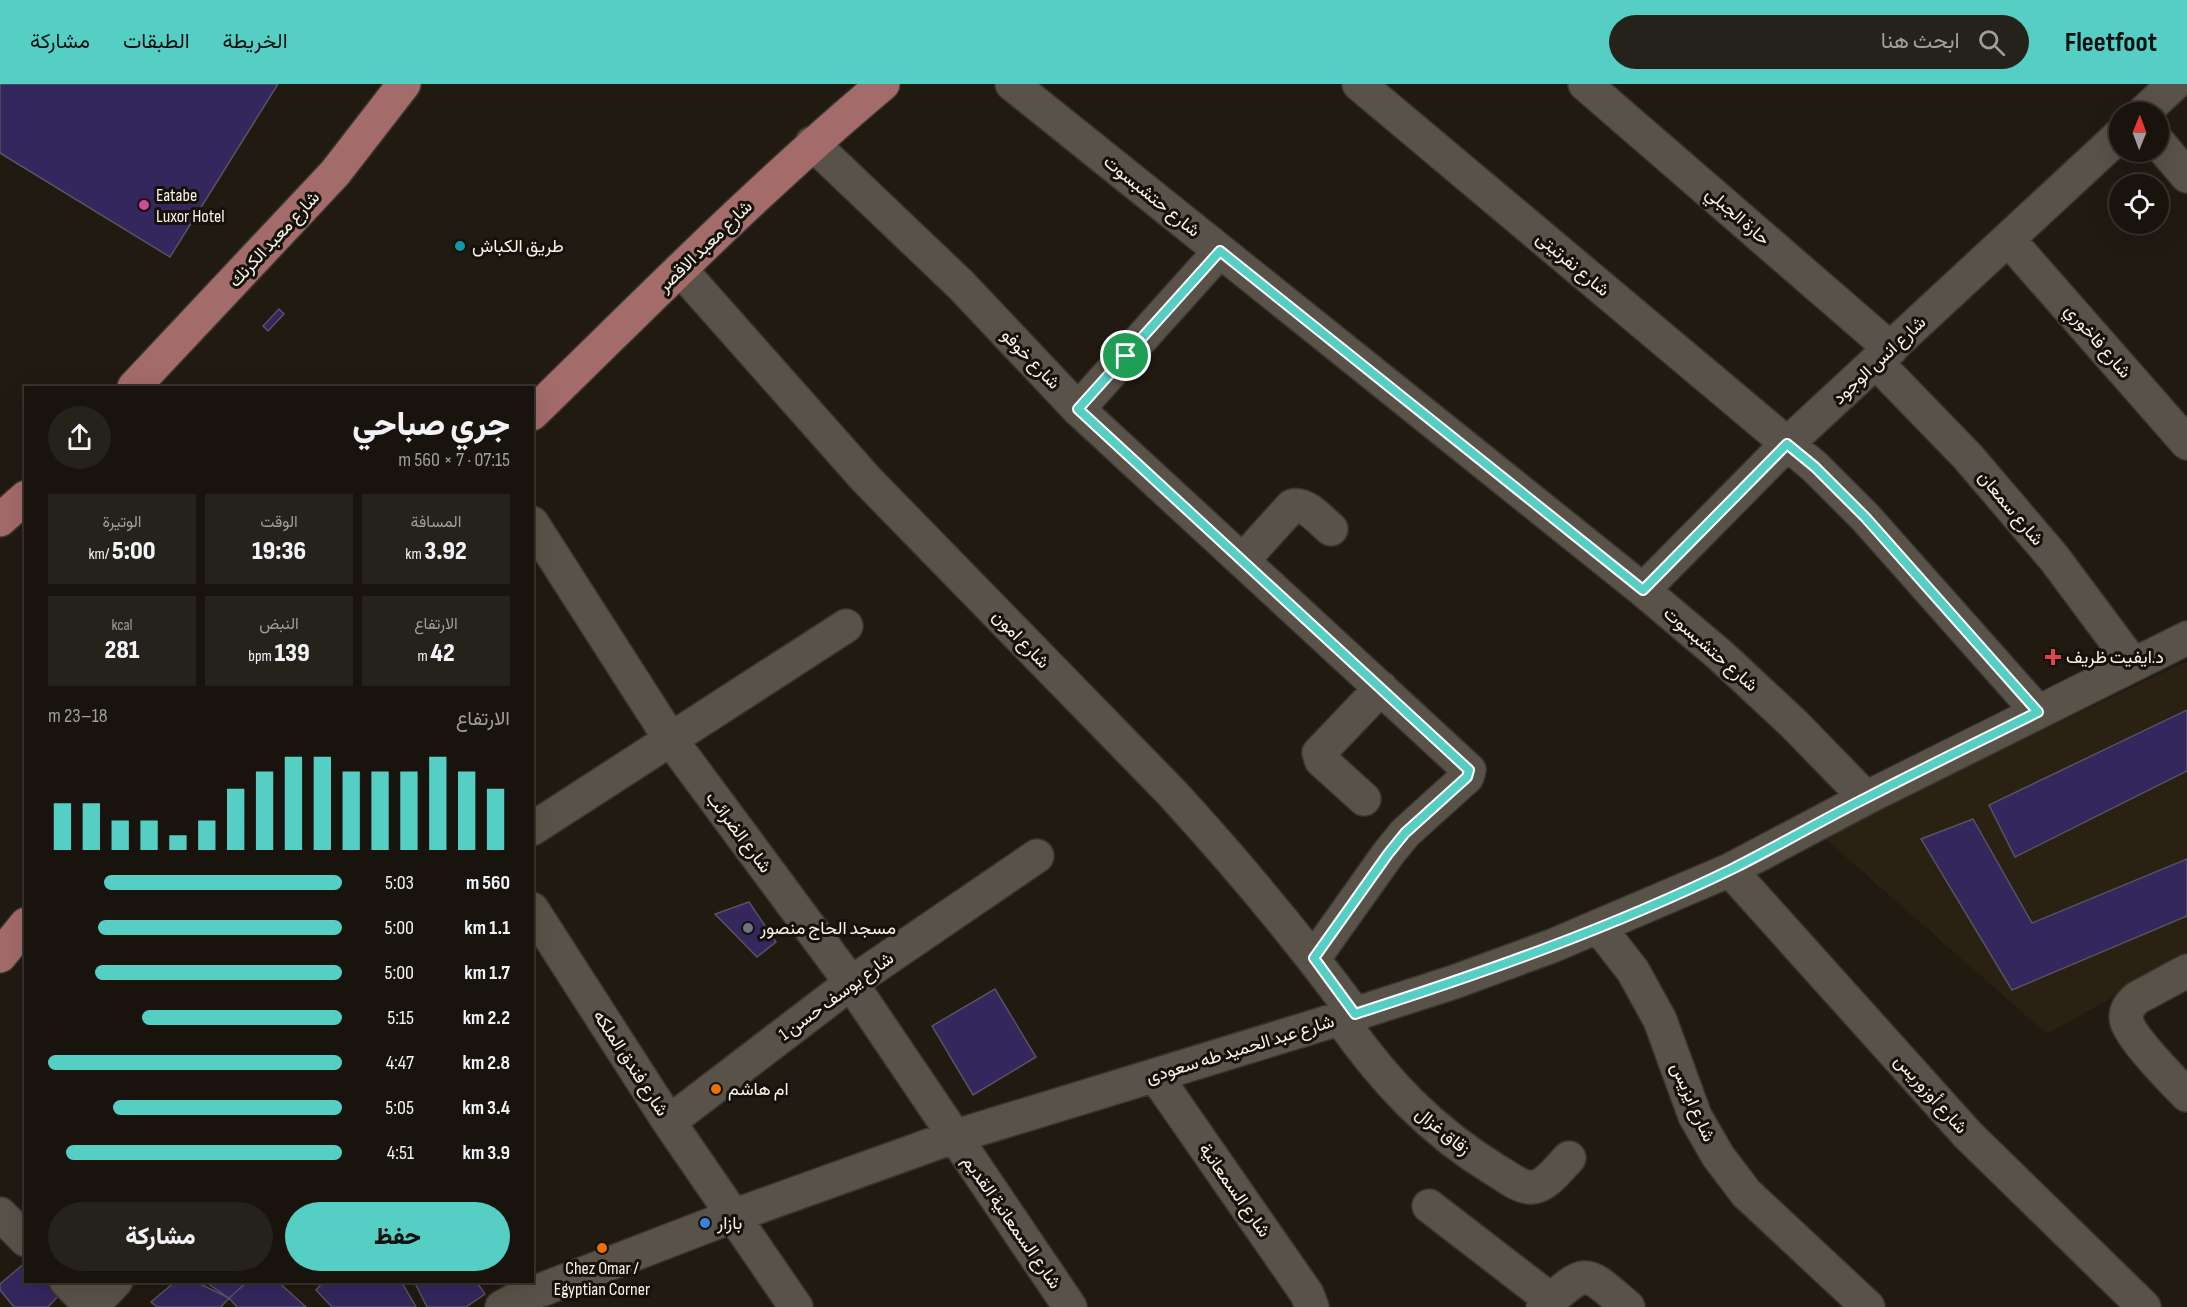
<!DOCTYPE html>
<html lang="ar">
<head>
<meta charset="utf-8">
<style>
	:root { --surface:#18140d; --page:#25211b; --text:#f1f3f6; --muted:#9f9e9d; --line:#36332e; --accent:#55cec4 }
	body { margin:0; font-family:"Sofia Sans Condensed",Vazirmatn,sans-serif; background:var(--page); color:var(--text); direction:rtl; height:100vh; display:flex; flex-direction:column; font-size:22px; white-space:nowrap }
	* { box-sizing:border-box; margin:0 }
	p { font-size:20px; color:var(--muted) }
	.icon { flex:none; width:33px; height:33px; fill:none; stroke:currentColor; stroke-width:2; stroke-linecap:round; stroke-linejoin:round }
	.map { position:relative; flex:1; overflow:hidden; direction:ltr }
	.panel { position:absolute; left:24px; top:302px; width:510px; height:897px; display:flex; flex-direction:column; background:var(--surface); border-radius:0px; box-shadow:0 6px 24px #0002,0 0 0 2px var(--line); direction:rtl }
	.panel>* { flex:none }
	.needle { width:39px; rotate:1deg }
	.controls { position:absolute; left:2109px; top:18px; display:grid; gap:12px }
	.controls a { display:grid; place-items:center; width:60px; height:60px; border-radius:50%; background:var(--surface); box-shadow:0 6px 24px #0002,0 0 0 2px var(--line); font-size:30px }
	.pin { position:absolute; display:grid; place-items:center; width:51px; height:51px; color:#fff; margin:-26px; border:3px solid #fff; border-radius:50%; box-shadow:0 2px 6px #0007 }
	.round { display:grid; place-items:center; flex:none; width:63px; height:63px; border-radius:32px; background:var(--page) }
	.summary { display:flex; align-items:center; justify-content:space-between; height:102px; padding:0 24px }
	h1 { font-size:33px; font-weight:800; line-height:45px }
	.stats { display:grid; grid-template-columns:repeat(3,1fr); gap:9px; height:102px; padding:6px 24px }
	.stats div { display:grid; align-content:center; border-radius:0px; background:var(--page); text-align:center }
	.stats b { font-size:26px; font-weight:800 }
	.stats small { font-size:16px; font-weight:400 }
	.stats p { font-size:16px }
	.chart { height:168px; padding:12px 24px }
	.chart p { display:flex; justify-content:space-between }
	.chart svg { width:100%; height:108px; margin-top:6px; stroke:var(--accent); stroke-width:6 }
	.primary-button { display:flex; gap:12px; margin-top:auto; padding:12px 24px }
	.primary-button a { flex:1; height:69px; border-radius:36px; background:var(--accent); color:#111; font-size:24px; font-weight:800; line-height:69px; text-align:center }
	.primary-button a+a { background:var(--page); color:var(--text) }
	ul { padding:0 24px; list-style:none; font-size:20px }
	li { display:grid; grid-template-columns:96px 72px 1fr; align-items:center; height:45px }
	li i { height:15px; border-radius:8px; background:var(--accent) }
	header { display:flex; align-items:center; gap:36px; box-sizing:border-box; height:84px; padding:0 30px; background:var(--accent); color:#111 }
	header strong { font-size:28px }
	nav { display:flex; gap:33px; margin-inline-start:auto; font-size:21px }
	.search { width:420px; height:54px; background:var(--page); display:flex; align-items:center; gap:15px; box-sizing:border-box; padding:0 21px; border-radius:33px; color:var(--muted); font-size:22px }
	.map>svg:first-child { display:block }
</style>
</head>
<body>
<header>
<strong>Fleetfoot</strong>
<div class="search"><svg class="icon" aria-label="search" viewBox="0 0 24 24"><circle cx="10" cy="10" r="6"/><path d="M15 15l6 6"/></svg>ابحث هنا</div>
<nav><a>الخريطة</a><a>الطبقات</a><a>مشاركة</a></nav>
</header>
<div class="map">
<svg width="2187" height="1223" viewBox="0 0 2187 1223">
	<rect width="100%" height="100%" fill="#201a11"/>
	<!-- built -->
	<path fill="#2a2112" d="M2187,577V872L2047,950L1822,752Z"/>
	<!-- building -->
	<path fill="#33275d" stroke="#555460" stroke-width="1.5" d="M0,0H278L170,173L0,69Z
		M279,225L284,230L268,247L263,242Z
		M2187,626V687L2015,773L1989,721Z
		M1973,735L2032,839L2187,775V832L2012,906L1921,755Z
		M749,818L776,858L757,873L715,830Z
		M995,905L1036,973L973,1011L932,942Z
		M26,1178V1197H50L61,1209L48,1223H14L0,1206V1200Z
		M176,1197H194L229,1214L221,1223H157L151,1218Z
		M204,1197H248L229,1214Z
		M248,1197H277L306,1223H237L229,1214Z
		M324,1197H401L416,1223H332L316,1206Z
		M414,1197H476L485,1210L466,1223H427Z"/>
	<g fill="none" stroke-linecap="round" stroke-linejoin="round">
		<!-- minor casing -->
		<g stroke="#383430" stroke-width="36">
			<path id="minor" d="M1012,0L1643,506L1720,571L1794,640L1866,714
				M1359,0L1815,383L1866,434L2038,628
				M1585,0L1891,265
				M2144,28L2174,0
				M2158,58L2187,92
				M812,59L961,201L1078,325L1469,686L1467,693L1405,749L1388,770L1314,874
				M2008,155L2187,359
				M680,185L866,395L1172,709C1237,780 1298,853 1355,930
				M1876,278L1968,373L2054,474L2133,580
				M1078,325L1220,167
				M532,439L671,656L851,899L1070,1223
				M1243,476L1292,422C1306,418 1321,437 1331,445
				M1643,506L1787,360L2120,51
				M1364,715L1321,676L1319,669L1381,604
				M532,745L846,542
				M1730,786L1968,1051L2144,1223
				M532,825L669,1038L796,1223
				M1598,842L1633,887L1660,936L1695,1032L1718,1072L1746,1109L1868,1223
				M2187,887L2137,914C2130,920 2124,928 2127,938C2131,954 2174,998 2187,1011
				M1340,934C1384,997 1431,1047 1497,1087C1508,1093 1521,1105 1534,1103C1547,1101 1560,1083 1569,1074
				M1155,991L1307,1210L1312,1223
				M669,1038L851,899L1037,772
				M1429,1122L1551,1216
				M0,1130L26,1156
				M66,1197L92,1223
				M91,1223L116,1197
				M502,1223L515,1216L733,1132L953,1053L1355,930L1454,898L1552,862L1730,786L1866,714L2187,554
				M1543,1223C1588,1183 1583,1185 1628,1223"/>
		</g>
		<!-- major casing -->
		<g stroke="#383430" stroke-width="36">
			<path id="major" d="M134,303L335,89L404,0
				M532,330C647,218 760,103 883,0
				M0,436L26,413
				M0,872L26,840"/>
		</g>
		<!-- minor -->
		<use href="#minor" stroke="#595248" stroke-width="33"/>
		<!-- major -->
		<use href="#major" stroke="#a36b69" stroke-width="33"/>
	</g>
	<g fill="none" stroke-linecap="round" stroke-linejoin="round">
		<!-- route casing -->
		<g stroke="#fff" stroke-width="12">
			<path id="route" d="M1220,167L1643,506L1787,360L1815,383L1866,434L2038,628C1982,656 1924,684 1868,713C1822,736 1778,762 1732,785C1611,844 1483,889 1355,930L1314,874L1388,770L1405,749L1467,693L1469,686L1078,325Z"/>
		</g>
		<!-- route -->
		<use href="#route" stroke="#55cec4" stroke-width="8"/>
	</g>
	<!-- markers -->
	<circle fill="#d1479c" stroke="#161108" stroke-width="2" cx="144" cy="121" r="6"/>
	<circle fill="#0f9aa8" stroke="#161108" stroke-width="2" cx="460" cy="162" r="6"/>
	<path fill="#e0444e" stroke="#161108" stroke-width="2" d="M2050 564h6v6h6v6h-6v6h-6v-6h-6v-6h6z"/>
	<circle fill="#6b7280" stroke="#161108" stroke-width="2" cx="748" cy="844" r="6"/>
	<g fill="#e8710a" stroke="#161108" stroke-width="2">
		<circle cx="716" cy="1005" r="6"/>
		<circle cx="602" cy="1164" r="6"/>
	</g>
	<circle fill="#3f7fe0" stroke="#161108" stroke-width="2" cx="705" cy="1139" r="6"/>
	<g text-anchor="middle" stroke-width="6" stroke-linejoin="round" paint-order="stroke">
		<!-- poi labels -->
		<g font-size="18" fill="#f5f1eb" stroke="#161108" text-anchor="start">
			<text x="156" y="117">Eatabe<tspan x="156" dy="21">Luxor Hotel</tspan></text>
			<text x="472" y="168">طريق الكباش</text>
			<text x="2066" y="579">د.ايفيت ظريف</text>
			<text x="760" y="850">مسجد الحاج منصور</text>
			<text x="728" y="1011">ام هاشم</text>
			<text x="717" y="1145">بازار</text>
			<text x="602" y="1190" text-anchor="middle">Chez Omar /<tspan x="602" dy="21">Egyptian Corner</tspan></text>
		</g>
		<!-- street labels -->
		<g font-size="18" fill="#f5f1eb" stroke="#161108">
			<text transform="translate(1152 112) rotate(39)" y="6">شارع حتشبسوت</text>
			<text transform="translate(1738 132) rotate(41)" y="6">حارة الجبلي</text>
			<text transform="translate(274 155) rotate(-47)" y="6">شارع معبد الكرنك</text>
			<text transform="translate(705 162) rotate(-44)" y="6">شارع معبد الاقصر</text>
			<text transform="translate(1573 180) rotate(40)" y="6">شارع نفرتيتى</text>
			<text transform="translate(2098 257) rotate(49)" y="6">شارع فاخوري</text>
			<text transform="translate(1031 275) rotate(46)" y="6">شارع خوفو</text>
			<text transform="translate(1879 276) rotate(-43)" y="6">شارع انس الوجود</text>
			<text transform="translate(2011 424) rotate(50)" y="6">شارع سمعان</text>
			<text transform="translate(1021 555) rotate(46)" y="6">شارع امون</text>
			<text transform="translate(1711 565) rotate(41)" y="6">شارع حتشبسوت</text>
			<text transform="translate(739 748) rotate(53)" y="6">شارع الضرائب</text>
			<text transform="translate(836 912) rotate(-36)" y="6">شارع يوسف حسن 1</text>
			<text transform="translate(1240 965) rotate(-17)" y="6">شارع عبد الحميد طه سعودى</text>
			<text transform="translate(631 979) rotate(57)" y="6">شارع فندق الملكه</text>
			<text transform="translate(1931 1010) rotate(48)" y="6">شارع أوزوريس</text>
			<text transform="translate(1693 1018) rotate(66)" y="6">شارع ايزيس</text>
			<text transform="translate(1443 1047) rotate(39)" y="6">زقاق غزال</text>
			<text transform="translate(1235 1106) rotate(55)" y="6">شارع السمعانية</text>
			<text transform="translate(1012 1138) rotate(55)" y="6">شارع السمعانية القديم</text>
		</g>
	</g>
</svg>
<div class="controls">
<a><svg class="needle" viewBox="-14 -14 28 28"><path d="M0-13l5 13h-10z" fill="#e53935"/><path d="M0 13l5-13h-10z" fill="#9f9e9d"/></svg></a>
<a><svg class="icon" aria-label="locate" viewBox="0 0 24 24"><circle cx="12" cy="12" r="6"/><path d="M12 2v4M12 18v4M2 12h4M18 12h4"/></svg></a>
</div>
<div class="pin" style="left:1126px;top:272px;background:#1e9e55"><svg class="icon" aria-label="arrive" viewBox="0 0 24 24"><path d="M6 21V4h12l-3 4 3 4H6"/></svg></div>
<section class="panel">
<div class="summary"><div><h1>جري صباحي</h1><p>07:15 · 7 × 560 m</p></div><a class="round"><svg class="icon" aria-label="share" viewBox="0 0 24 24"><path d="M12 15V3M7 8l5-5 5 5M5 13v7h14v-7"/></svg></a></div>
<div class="stats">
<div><p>المسافة</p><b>3.92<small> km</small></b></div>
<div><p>الوقت</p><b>19:36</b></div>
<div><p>الوتيرة</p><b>5:00<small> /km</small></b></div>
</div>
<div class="stats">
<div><p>الارتفاع</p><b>42<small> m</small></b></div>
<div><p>النبض</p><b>139<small> bpm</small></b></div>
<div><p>kcal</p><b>281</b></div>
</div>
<div class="chart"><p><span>الارتفاع</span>18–23 m</p>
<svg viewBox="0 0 160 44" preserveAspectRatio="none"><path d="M5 44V25M15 44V25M25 44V32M35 44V32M45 44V38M55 44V32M65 44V19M75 44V12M85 44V6M95 44V6M105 44V12M115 44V12M125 44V12M135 44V6M145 44V12M155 44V19"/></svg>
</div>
<ul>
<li><b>560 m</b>5:03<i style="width:81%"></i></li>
<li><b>1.1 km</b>5:00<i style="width:83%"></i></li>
<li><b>1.7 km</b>5:00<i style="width:84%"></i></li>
<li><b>2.2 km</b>5:15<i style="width:68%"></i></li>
<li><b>2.8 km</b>4:47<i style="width:100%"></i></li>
<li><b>3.4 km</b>5:05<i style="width:78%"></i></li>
<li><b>3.9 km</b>4:51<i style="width:94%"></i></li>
</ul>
<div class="primary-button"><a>حفظ</a><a>مشاركة</a></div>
</section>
</div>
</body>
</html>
